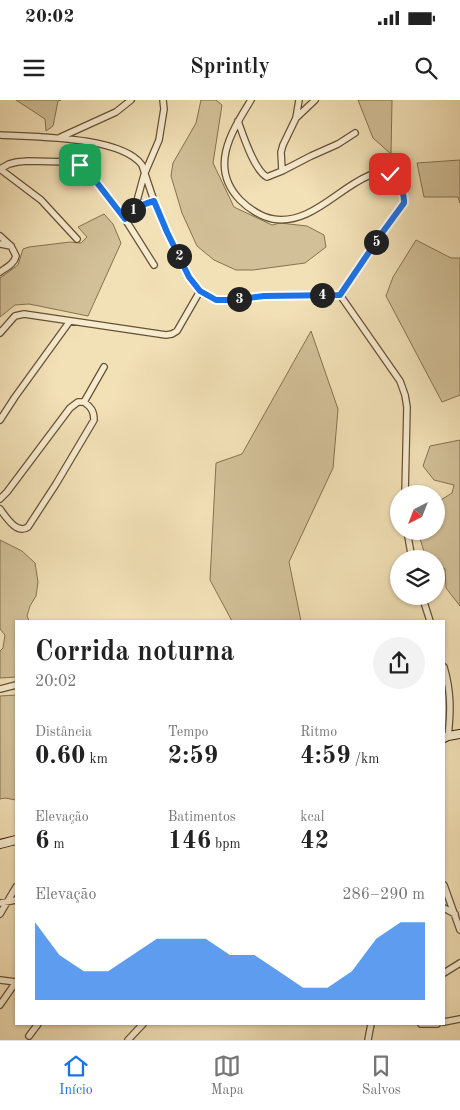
<!DOCTYPE html>
<html lang="pt">
<head>
<meta charset="utf-8">
<style>
	:root { --surface:#fff; --page:#f2f2f2; --text:#222; --muted:#767676; --line:#e0e0e0; --accent:#1a73e8 }
	body { margin:0; font-family:"Old Standard TT",serif; background:var(--page); color:var(--text); height:100vh; display:flex; flex-direction:column; font-size:19px; white-space:nowrap }
	* { box-sizing:border-box; margin:0 }
	p { font-size:16px; color:var(--muted) }
	.icon { flex:none; width:28px; height:28px; fill:none; stroke:currentColor; stroke-width:2; stroke-linecap:round; stroke-linejoin:round }
	.map { position:relative; flex:1; overflow:hidden }
	.drawer { position:absolute; left:15px; top:520px; width:430px; height:405px; display:flex; flex-direction:column; background:var(--surface); border-radius:0px; box-shadow:0 1px 4px #0004 }
	.drawer>* { flex:none }
	.needle { width:32px; rotate:222deg }
	.buttons { position:absolute; left:390px; top:385px; display:grid; gap:10px }
	.buttons a { display:grid; place-items:center; width:55px; height:55px; border-radius:50%; background:var(--surface); box-shadow:0 1px 4px #0004; font-size:25px }
	.pin { position:absolute; display:grid; place-items:center; width:42px; height:42px; color:#fff; margin:-21px; border-radius:10px; box-shadow:0 2px 8px #0006 }
	.km { position:absolute; width:25px; height:25px; margin:-12px; border-radius:50%; background:#222; color:#fff; font-size:14px; line-height:25px; text-align:center }
	.round { display:grid; place-items:center; flex:none; width:52px; height:52px; border-radius:26px; background:var(--page) }
	.headline { display:flex; align-items:center; justify-content:space-between; height:85px; padding:0 20px }
	h1 { font-size:28px; font-weight:700; line-height:38px }
	.figures { display:grid; grid-template-columns:repeat(3,1fr); gap:8px; height:85px; padding:5px 20px }
	.figures div { display:grid; align-content:center }
	.figures b { font-size:25px; font-weight:700 }
	.figures small { font-size:14px; font-weight:400 }
	.figures p { font-size:14px }
	.chart { height:140px; padding:10px 20px }
	.chart p { display:flex; justify-content:space-between }
	.chart svg { width:100%; height:90px; margin-top:5px; fill:var(--accent); opacity:.7 }
	.status { display:flex; justify-content:space-between; align-items:center; height:35px; padding:0 25px; background:var(--surface); direction:ltr }
	.status svg { height:14px; fill:currentColor }
	header { display:flex; justify-content:space-between; align-items:center; height:65px; padding:0 20px; background:var(--surface); font-size:22px; font-weight:700 }
	.dock { display:flex; justify-content:space-around; align-items:center; height:70px; border-top:1px solid var(--line); background:var(--surface); font-size:14px; color:var(--muted) }
	.dock a { display:grid; justify-items:center; gap:2px }
	.dock .current { color:var(--accent) }
	.map>svg:first-child { display:block }
</style>
</head>
<body>
<div class="status"><b>20:02</b><svg viewBox="0 0 49 12"><path d="M0 12V9h3v3zM5 12V6h3v6zM10 12V3h3v9zM15 12V0h3v12zM26 1h20v11H26zM47 4h2v5h-2z"/></svg></div>
<header><svg class="icon" aria-label="menu" viewBox="0 0 24 24"><path d="M4 6h16M4 12h16M4 18h16"/></svg>Sprintly<svg class="icon" aria-label="search" viewBox="0 0 24 24"><circle cx="10" cy="10" r="6"/><path d="M15 15l6 6"/></svg></header>
<div class="map">
<svg width="460" height="940" viewBox="0 0 460 940">
	<rect width="100%" height="100%" fill="#f2e0b6"/>
	<filter id="stains"><feTurbulence type="fractalNoise" baseFrequency=".004" numOctaves="4"/><feColorMatrix values="0 0 0 0 .2 0 0 0 0 .09 0 0 0 0 .02 0 0 0 .5 -.17"/></filter>
	<radialGradient id="worn" r=".72"><stop offset=".6" stop-color="#630" stop-opacity="0"/><stop offset="1" stop-color="#630" stop-opacity=".3"/></radialGradient>
	<!-- green -->
	<path fill="#d2c098" stroke="#857250" d="M16,0H61L58,1L53,26L46,31L45,19Z
		M201,0H216L222,5L213,63L234,107L272,125L280,123L307,126L324,135L326,147L305,163L253,170H236L214,160L197,146L182,113L171,76L173,63L188,37L196,23Z
		M358,0H392L391,54L373,38Z
		M460,60V103L458,97H424L417,63Z
		M104,114L113,124L121,143L88,216L29,204L15,205L0,217V178L18,165L23,149L29,147L70,142L81,143L87,137L78,127Z
		M416,140L451,158H460V295L442,302L386,196L393,177Z
		M311,231L338,309L333,368L289,462L301,521H232L210,480L216,363L242,354Z
		M460,340V506L446,488L445,469L436,464V459H426L418,431H436V403L452,393L454,385L434,380L423,366L430,346Z
		M0,440L22,451L35,463L38,482L36,496L30,506L27,516L29,521H16V577L0,578V551L3,548L5,535L0,529Z
		M16,595V700L5,698L0,699V596Z"/>
	<g fill="none" stroke-linecap="round" stroke-linejoin="round">
		<!-- street casing -->
		<g stroke="#665234" stroke-width="8">
			<path id="street" d="M251,0C232,31 208,67 240,100C248,108 261,117 273,119C310,125 336,90 368,76C372,74 377,71 382,71C393,70 404,93 404,103L382,133L340,195
				M296,18L299,0
				M238,21C243,35 254,70 267,77L282,71L311,56L338,44L355,33
				M0,35C34,37 121,36 142,65L154,101L167,132L189,177L200,191L216,200H231L264,196L340,195
				M61,37L116,12L131,0
				M0,69L9,64L17,62L28,61L70,62L80,65L91,75L125,119L154,165
				M0,69L41,100L77,139
				M282,71L281,52L283,45L296,18L315,0
				M135,108L142,104L154,101
				M125,119L135,108L144,75L159,40L164,9L163,0
				M0,136L11,146L16,156C14,164 7,167 0,172
				M0,144L11,146
				M340,195L400,281L405,295L407,307L405,394
				M0,233L15,216L24,214L166,235L172,234L177,231L200,191
				M0,320L15,297L70,221
				M0,399L7,392L70,308L78,302H84L104,267
				M0,409C6,417 17,435 28,427L56,384L94,320C94,311 91,307 84,302
				M407,431L412,459
				M422,496L430,521
				M444,567C451,591 451,611 448,636
				M0,589L16,585
				M444,785L460,830
				M0,803L16,800
				M444,808L455,814
				M0,814L16,787
				M444,873L460,863
				M0,880L16,882
				M0,905L16,882
				M444,922L460,919
				M421,924H437
				M29,936L38,924
				M128,940L143,924
				M368,940L371,924"/>
		</g>
		<!-- secondary casing -->
		<g stroke="#382308" stroke-width="10">
			<path id="secondary" d="M444,638L448,636L460,634
				M0,744L16,740"/>
		</g>
		<!-- street -->
		<use href="#street" stroke="#f7ebd0" stroke-width="5.5"/>
		<!-- secondary -->
		<use href="#secondary" stroke="#f7ebd0" stroke-width="8"/>
	</g>
	<g fill="none" stroke-linecap="round" stroke-linejoin="round">
		<!-- route casing -->
		<g stroke="#fff" stroke-width="10">
			<path id="route" d="M80,65L91,75L125,119C135,108 140,105 154,101L167,132L189,177L200,191L216,200H231L264,196L340,195L382,133L404,103C405,91 397,83 390,74"/>
		</g>
		<!-- route -->
		<use href="#route" stroke="#1a73e8" stroke-width="6"/>
	</g>
	<rect width="100%" height="100%" filter="url(#stains)"/>
	<rect width="100%" height="100%" fill="url(#worn)"/>
</svg>
<div class="buttons">
<a><svg class="needle" viewBox="-14 -14 28 28"><path d="M0-13l5 13h-10z" fill="#e53935"/><path d="M0 13l5-13h-10z" fill="#767676"/></svg></a>
<a><svg class="icon" aria-label="layers" viewBox="0 0 24 24"><path d="M12 4l9 5-9 5-9-5zM3 14l9 5 9-5"/></svg></a>
</div>
<div class="pin" style="left:80px;top:65px;background:#1e9e55"><svg class="icon" aria-label="arrive" viewBox="0 0 24 24"><path d="M6 21V4h12l-3 4 3 4H6"/></svg></div>
<div class="pin" style="left:390px;top:74px;background:#d93025"><svg class="icon" aria-label="check" viewBox="0 0 24 24"><path d="M5 12l5 5 9-10"/></svg></div>
<b class="km" style="left:133px;top:110px">1</b>
<b class="km" style="left:179px;top:156px">2</b>
<b class="km" style="left:239px;top:199px">3</b>
<b class="km" style="left:322px;top:195px">4</b>
<b class="km" style="left:376px;top:142px">5</b>
<section class="drawer">
<div class="headline"><div><h1>Corrida noturna</h1><p>20:02</p></div><a class="round"><svg class="icon" aria-label="share" viewBox="0 0 24 24"><path d="M12 15V3M7 8l5-5 5 5M5 13v7h14v-7"/></svg></a></div>
<div class="figures">
<div><p>Distância</p><b>0.60<small> km</small></b></div>
<div><p>Tempo</p><b>2:59</b></div>
<div><p>Ritmo</p><b>4:59<small> /km</small></b></div>
</div>
<div class="figures">
<div><p>Elevação</p><b>6<small> m</small></b></div>
<div><p>Batimentos</p><b>146<small> bpm</small></b></div>
<div><p>kcal</p><b>42</b></div>
</div>
<div class="chart"><p><span>Elevação</span>286–290 m</p>
<svg viewBox="0 0 160 44" preserveAspectRatio="none"><path d="M0 44V6L10 22L20 30L30 30L40 22L50 14L60 14L70 14L80 22L90 22L100 30L110 38L120 38L130 30L140 14L150 6L160 6V44z"/></svg>
</div>
</section>
</div>
<nav class="dock">
<a class="current"><svg class="icon" aria-label="home" viewBox="0 0 24 24"><path d="M3 11l9-7 9 7M6 9v11h12V9"/></svg>Início</a>
<a><svg class="icon" aria-label="map" viewBox="0 0 24 24"><path d="M3 6l6-2 6 2 6-2v14l-6 2-6-2-6 2zM9 4v14M15 6v14"/></svg>Mapa</a>
<a><svg class="icon" aria-label="saved" viewBox="0 0 24 24"><path d="M7 4h10v16l-5-4-5 4z"/></svg>Salvos</a>
</nav>
</body>
</html>
